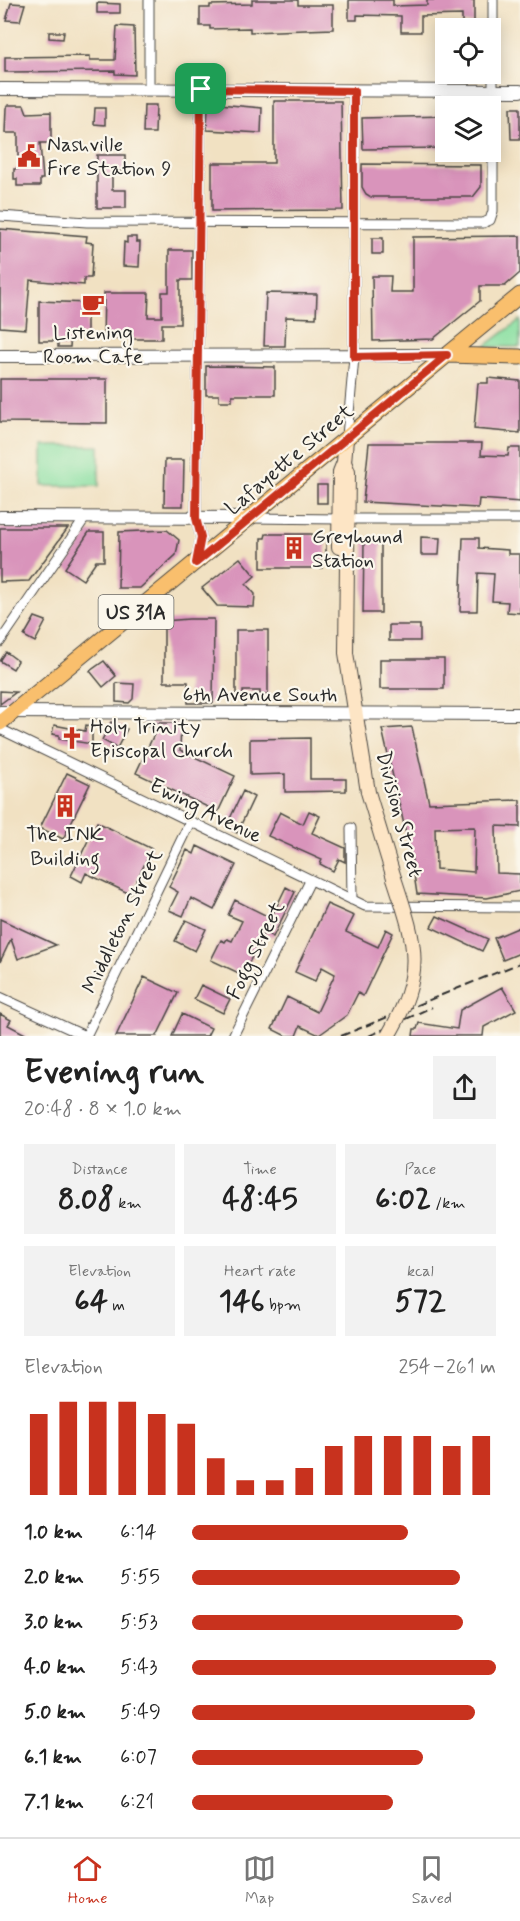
<!DOCTYPE html>
<html lang="en">
<head>
<meta charset="utf-8">
<style>
	:root { --surface:#fff; --page:#f2f2f2; --text:#222; --muted:#767676; --line:#e0e0e0; --accent:#c8321e }
	body { margin:0; font-family:Mynerve,sans-serif; background:var(--page); color:var(--text); height:100vh; display:flex; flex-direction:column; font-size:22px; white-space:nowrap }
	* { box-sizing:border-box; margin:0 }
	p { font-size:20px; color:var(--muted) }
	.icon { flex:none; width:33px; height:33px; fill:none; stroke:currentColor; stroke-width:2; stroke-linecap:round; stroke-linejoin:round }
	.map { position:relative; height:1036px; overflow:hidden }
	.sheet { display:flex; flex-direction:column; background:var(--surface); flex:1 }
	.sheet>* { flex:none }
	.controls { position:absolute; left:435px; top:18px; display:grid; gap:12px }
	.controls a { display:grid; place-items:center; width:66px; height:66px; border-radius:0px; background:var(--surface); box-shadow:0 3px 15px #0003; font-size:30px }
	.pin { position:absolute; display:grid; place-items:center; width:51px; height:51px; color:#fff; margin:-26px; border-radius:12px; box-shadow:0 3px 9px #0006 }
	.round { display:grid; place-items:center; flex:none; width:63px; height:63px; border-radius:0px; background:var(--page) }
	.overview { display:flex; align-items:center; justify-content:space-between; height:102px; padding:0 24px }
	h1 { font-size:33px; font-weight:700; line-height:45px }
	.stats { display:grid; grid-template-columns:repeat(3,1fr); gap:9px; height:102px; padding:6px 24px }
	.stats div { display:grid; align-content:center; border-radius:0px; background:var(--page); text-align:center }
	.stats b { font-size:30px; font-weight:700 }
	.stats small { font-size:16px; font-weight:400 }
	.stats p { font-size:16px }
	.chart { height:168px; padding:12px 24px }
	.chart p { display:flex; justify-content:space-between }
	.chart svg { width:100%; height:108px; margin-top:6px; stroke:var(--accent); stroke-width:6 }
	ul { padding:0 24px; list-style:none; font-size:20px }
	li { display:grid; grid-template-columns:96px 72px 1fr; align-items:center; height:45px }
	li i { height:15px; border-radius:8px; background:var(--accent) }
	.tab-bar { display:flex; justify-content:space-around; align-items:center; height:84px; border-top:2px solid var(--line); background:var(--surface); font-size:16px; color:var(--muted) }
	.tab-bar a { display:grid; justify-items:center; gap:3px }
	.tab-bar .active { color:var(--accent) }
	.map>svg:first-child { display:block }
</style>
</head>
<body>
<div class="map">
<svg width="520" height="1036" viewBox="0 0 520 1036">
	<rect width="100%" height="100%" fill="#fbf7ec"/>
	<filter id="ink" filterUnits="userSpaceOnUse"><feTurbulence type="fractalNoise" baseFrequency=".0167" numOctaves="2"/><feDisplacementMap in="SourceGraphic" scale="12" xChannelSelector="R" yChannelSelector="G"/><feConvolveMatrix kernelMatrix="1 2 1 2 8 2 1 2 1" color-interpolation-filters="sRGB"/></filter>
	<filter id="wash" filterUnits="userSpaceOnUse"><feTurbulence type="fractalNoise" baseFrequency=".008" numOctaves="4" result="noise"/><feDisplacementMap in="SourceGraphic" scale="24" xChannelSelector="R" yChannelSelector="G"/><feGaussianBlur stdDeviation="1.35" result="paint"/><feColorMatrix in="noise" values="0 0 0 0 0 0 0 0 0 0 0 0 0 0 0 0 0 1.4 0 .05"/><feComposite in="paint" operator="in"/></filter>
	<g filter="url(#wash)">
		<rect width="100%" height="100%" fill="#f1e1c2"/>
		<!-- green -->
		<path fill="#8adfa1" stroke="#5a8566" stroke-width="1.5" d="M520,320V347H484Z
			M42,446H99V486H42Z"/>
		<g id="blocks">
			<!-- building -->
			<path fill="#d994bb" fill-rule="evenodd" d="M252,0H298V5H333V29L250,32V28L210,29V26H200V8H210V5L252,4Z
				M349,0H393V6L427,5V0H474V23H462V15L421,16V32H401V16L357,15V20H349Z
				M11,3L25,4L20,21L6,20Z
				M97,3L120,4V13H97Z
				M117,26L134,27L135,75L115,74V71L5,72V57L90,56V60H115Z
				M49,32H64L63,39L49,38Z
				M274,101H341L343,210L212,211V163H274Z
				M208,103L262,108L261,133L207,130Z
				M8,105H24L27,113L51,112V143H40L43,179H40V186H17V179H14V169H18V133H5L6,108Z
				M144,105H156L155,133H143Z
				M95,108H105V125L94,124Z
				M510,108H520V139H511Z
				M446,116V148L363,149L362,118Z
				M97,155H125V171H112V190H126V208H97Z
				M362,164L481,165V187L473,197H371L366,194L362,187Z
				M0,229L87,236L86,242L93,243L91,278H84V285L30,280L26,329L0,327Z
				M520,236V273L505,286H480V301L433,339L373,341L372,276H391L390,292H413V237Z
				M127,237H136V242H140L139,267L123,266L124,242L127,243Z
				M372,238H383V254H372Z
				M169,250H192V280H180V324H162V339H103L104,293H149L148,317H162V292H169Z
				M266,293L317,294L316,318L286,317L285,346H264Z
				M39,301L87,303V335H71L70,347H58V341H39Z
				M206,366L275,367V395H232V401H219V395H206Z
				M488,378L520,381V433L474,429L478,383H488Z
				M0,379H107V423L0,422Z
				M369,443H482L481,455L508,456L509,448H520V502L479,499L478,508L363,502Z
				M165,460H184L183,506H164Z
				M317,485H327V503H317Z
				M0,528H68L29,581L0,582Z
				M167,530L179,540L176,555L140,588H118L119,532Z
				M89,532H104V561H96L83,580L65,568Z
				M266,534H312L316,538H326V558H322V568H261V538H265Z
				M421,537L440,538L439,555H421Z
				M463,538H479V548L508,550V554H520V613L507,612L508,602L492,601L494,574L478,573L477,611H460Z
				M368,540H381V613H363L364,542Z
				M240,558L255,576L246,584L255,594L254,607L217,606L202,588Z
				M35,617L46,621L35,642L24,636Z
				M189,619H214L213,703H188V682H164V621Z
				M389,625H420V641H389Z
				M236,630H268V695H260V691H243V695H236Z
				M6,652L18,661L13,669L0,661Z
				M380,659H444V689H380Z
				M104,661L116,676L103,687L90,671Z
				M116,683L134,684L133,699L129,703L116,702Z
				M0,691L16,692L0,704Z
				M111,722L127,729L117,748L102,740Z
				M141,723H181L180,750L235,776L218,812L136,773L156,730Z
				M54,725L85,731L86,725L92,726V744L59,739V735L52,734Z
				M412,727L429,803L520,800V827L496,826L497,873L520,874V891L487,898L417,894L411,855L382,729ZM475,827L474,872L436,869L435,828Z
				M310,738V779H346V791L285,792V774L250,775V739Z
				M67,773L90,784L63,839L40,828Z
				M243,791L254,797L237,833L226,827Z
				M309,811L320,816L312,833L345,848V862L339,859L333,871L320,864L322,860L268,836L280,812L303,824Z
				M97,822L152,849L130,894L86,873L82,882L71,876Z
				M197,846L236,865L214,910L191,898L183,916L169,910L178,892L169,887L187,850L194,854Z
				M286,887L295,892L273,937L264,932L243,975L211,960L221,940L225,942L227,939L232,941L242,921L228,915L235,900L271,918Z
				M327,904L354,916L346,932L378,947L386,929L393,933L363,996L358,993L347,1015L319,1035L300,1026L296,1036H286L272,1029L287,997L317,1012L335,974L322,967L315,981L295,972Z
				M437,916L488,939L482,951L431,927Z
				M0,919L56,945L18,959L11,939L0,962Z
				M186,920L206,929L195,951L175,941Z
				M520,927V953L503,960L494,938Z
				M144,977L178,993L157,1036H116Z
				M201,985L230,999L223,1013L194,999Z
				M502,987L516,1010L484,1027L483,1036H413L414,1029H417L419,1023L457,1029L460,1010Z
				M0,1014L11,1020L8,1025L29,1036H0Z
				M182,1014L211,1028L207,1036H172Z"/>
		</g>
	</g>
	<g filter="url(#ink)">
		<use href="#blocks" fill-opacity="0" stroke="#494642" stroke-width="1.5"/>
		<g fill="none" stroke-linecap="round" stroke-linejoin="round">
			<!-- minor casing -->
			<g stroke="#494642" stroke-width="11">
				<path id="minor" d="M149,90V0
					M0,216L87,222L483,223L490,220L493,211V0
					M347,436L354,357V91
					M250,518L339,519
					M348,519H520
					M197,560L201,537L196,518L201,89
					M0,642L85,518
					M0,729L365,906L520,907
					M351,828L352,900
					M0,997L85,1036
					M86,1036L190,822
					M233,1036L310,881"/>
			</g>
			<!-- tertiary casing -->
			<g stroke="#494642" stroke-width="14">
				<path id="tertiary" d="M0,89L520,91
					M0,356L447,355
					M0,517L250,518
					M0,712L520,714"/>
			</g>
			<!-- secondary casing -->
			<g stroke="#494642" stroke-width="16">
				<path id="secondary" d="M344,462L348,472L346,653L368,792L394,878
					M339,547L340,472L344,462L346,439"/>
			</g>
			<!-- primary casing -->
			<g stroke="#494642" stroke-width="17">
				<path id="primary" d="M447,355L520,357
					M0,723L520,295"/>
			</g>
			<!-- minor -->
			<use href="#minor" stroke="#fff" stroke-width="9"/>
			<!-- tertiary -->
			<use href="#tertiary" stroke="#fff" stroke-width="12"/>
			<!-- secondary -->
			<use href="#secondary" stroke="#fde5c5" stroke-width="14"/>
			<!-- primary -->
			<use href="#primary" stroke="#f9bf6d" stroke-width="15"/>
			<!-- rail -->
			<path stroke="#2b2b2b" stroke-width="2" stroke-dasharray="9 4.5" stroke-linecap="butt" d="M341,1036L520,963
				M369,1036L432,1007"/>
			<!-- secondary-bridge casing -->
			<g stroke="#494642" stroke-width="16" stroke-linecap="butt">
				<path id="secondary-bridge" d="M388,1036C426,971 416,945 394,878"/>
			</g>
			<!-- secondary-bridge -->
			<use href="#secondary-bridge" stroke="#fde5c5" stroke-width="14"/>
		</g>
	</g>
	<g fill="none" stroke-linecap="round" stroke-linejoin="round" filter="url(#ink)">
		<!-- route casing -->
		<g stroke="#fff" stroke-width="12">
			<path id="route" d="M201,89L354,91V357L447,355L196,563L201,537L196,518Z"/>
		</g>
		<!-- route -->
		<use href="#route" stroke="#c8321e" stroke-width="8"/>
	</g>
	<!-- icons -->
	<defs>
		<g id="civic-bare" transform="scale(1.8)"><path d="M-.6-6.5H3V-4.5H.6V-3L4-1V1h2V6H-6V1h2V-1L-.6-3ZM-1.2 2.5V6h2.4V2.5Z" fill="#c8321e" stroke="#fbf7ec" stroke-width="2.5" paint-order="stroke"/></g>
		<g id="cafe-bare" transform="scale(1.8)"><path d="M-5.5-4.5H6V0H3Q3 3.5 0 3.5H-2.5Q-5.5 3.5-5.5 0ZM3-3.2v2h1.7v-2ZM-6 4.5H4V6H-6Z" fill="#c8321e" stroke="#fbf7ec" stroke-width="2.5" paint-order="stroke"/></g>
		<g id="building-bare" transform="scale(1.8)"><path d="M-4-6H4V6H1V3H-1V6H-4ZM-2.5-4.3h1.7v1.8h-1.7ZM.8-4.3h1.7v1.8H.8ZM-2.5-1h1.7V.8h-1.7ZM.8-1h1.7V.8H.8Z" fill="#c8321e" stroke="#fbf7ec" stroke-width="2.5" paint-order="stroke"/></g>
		<g id="church-bare" transform="scale(1.8)"><path d="M-1.2-6h2.4v3.5h3.3v2.4h-3.3V6h-2.4V-.1h-3.3v-2.4h3.3Z" fill="#c8321e" stroke="#fbf7ec" stroke-width="2.5" paint-order="stroke"/></g>
	</defs>
	<g fill-rule="evenodd">
		<use href="#civic-bare" x="29" y="156"/>
		<use href="#cafe-bare" x="93" y="304"/>
		<use href="#building-bare" x="294" y="548"/>
		<use href="#church-bare" x="72" y="738"/>
		<use href="#building-bare" x="65" y="806"/>
	</g>
	<g text-anchor="middle" stroke-width="4.5" stroke-linejoin="round" paint-order="stroke">
		<!-- shield labels -->
		<rect fill="#fbf7ec" stroke="#696865" stroke-width="1.5" x="98.5" y="595" width="75" height="34" rx="4.5"/>
		<g font-size="20" font-weight="bold" fill="#2b2b2b">
			<text x="136" y="619">US 31A</text>
		</g>
		<!-- poi labels -->
		<g font-size="21" fill="#2b2b2b" stroke="#fbf7ec" text-anchor="start">
			<text x="47" y="151">Nashville<tspan x="47" dy="24">Fire Station 9</tspan></text>
			<text x="93" y="339" text-anchor="middle">Listening<tspan x="93" dy="24">Room Cafe</tspan></text>
			<text x="312" y="543">Greyhound<tspan x="312" dy="24">Station</tspan></text>
			<text x="90" y="733">Holy Trinity<tspan x="90" dy="24">Episcopal Church</tspan></text>
			<text x="65" y="841" text-anchor="middle">The INK<tspan x="65" dy="24">Building</tspan></text>
		</g>
		<!-- street labels -->
		<g font-size="21" fill="#2b2b2b" stroke="#fbf7ec">
			<text transform="translate(289 459) rotate(-40)" y="7">Lafayette Street</text>
			<text x="260" y="701">6th Avenue South</text>
			<text transform="translate(206 810) rotate(26)" y="7">Ewing Avenue</text>
			<text transform="translate(400 814) rotate(75)" y="7">Division Street</text>
			<text transform="translate(122 921) rotate(-64)" y="7">Middleton Street</text>
			<text transform="translate(255 950) rotate(-64)" y="7">Fogg Street</text>
		</g>
	</g>
</svg>
<div class="controls">
<a><svg class="icon" aria-label="locate" viewBox="0 0 24 24"><circle cx="12" cy="12" r="6"/><path d="M12 2v4M12 18v4M2 12h4M18 12h4"/></svg></a>
<a><svg class="icon" aria-label="layers" viewBox="0 0 24 24"><path d="M12 4l9 5-9 5-9-5zM3 14l9 5 9-5"/></svg></a>
</div>
<div class="pin" style="left:201px;top:89px;background:#1e9e55"><svg class="icon" aria-label="arrive" viewBox="0 0 24 24"><path d="M6 21V4h12l-3 4 3 4H6"/></svg></div>
</div>
<section class="sheet">
<div class="overview"><div><h1>Evening run</h1><p>20:48 · 8 × 1.0 km</p></div><a class="round"><svg class="icon" aria-label="share" viewBox="0 0 24 24"><path d="M12 15V3M7 8l5-5 5 5M5 13v7h14v-7"/></svg></a></div>
<div class="stats">
<div><p>Distance</p><b>8.08<small> km</small></b></div>
<div><p>Time</p><b>48:45</b></div>
<div><p>Pace</p><b>6:02<small> /km</small></b></div>
</div>
<div class="stats">
<div><p>Elevation</p><b>64<small> m</small></b></div>
<div><p>Heart rate</p><b>146<small> bpm</small></b></div>
<div><p>kcal</p><b>572</b></div>
</div>
<div class="chart"><p><span>Elevation</span>254–261 m</p>
<svg viewBox="0 0 160 44" preserveAspectRatio="none"><path d="M5 44V11M15 44V6M25 44V6M35 44V6M45 44V11M55 44V15M65 44V29M75 44V38M85 44V38M95 44V33M105 44V24M115 44V20M125 44V20M135 44V20M145 44V24M155 44V20"/></svg>
</div>
<ul>
<li><b>1.0 km</b>6:14<i style="width:71%"></i></li>
<li><b>2.0 km</b>5:55<i style="width:88%"></i></li>
<li><b>3.0 km</b>5:53<i style="width:89%"></i></li>
<li><b>4.0 km</b>5:43<i style="width:100%"></i></li>
<li><b>5.0 km</b>5:49<i style="width:93%"></i></li>
<li><b>6.1 km</b>6:07<i style="width:76%"></i></li>
<li><b>7.1 km</b>6:21<i style="width:66%"></i></li>
</ul>
</section>
<nav class="tab-bar">
<a class="active"><svg class="icon" aria-label="home" viewBox="0 0 24 24"><path d="M3 11l9-7 9 7M6 9v11h12V9"/></svg>Home</a>
<a><svg class="icon" aria-label="map" viewBox="0 0 24 24"><path d="M3 6l6-2 6 2 6-2v14l-6 2-6-2-6 2zM9 4v14M15 6v14"/></svg>Map</a>
<a><svg class="icon" aria-label="saved" viewBox="0 0 24 24"><path d="M7 4h10v16l-5-4-5 4z"/></svg>Saved</a>
</nav>
</body>
</html>
